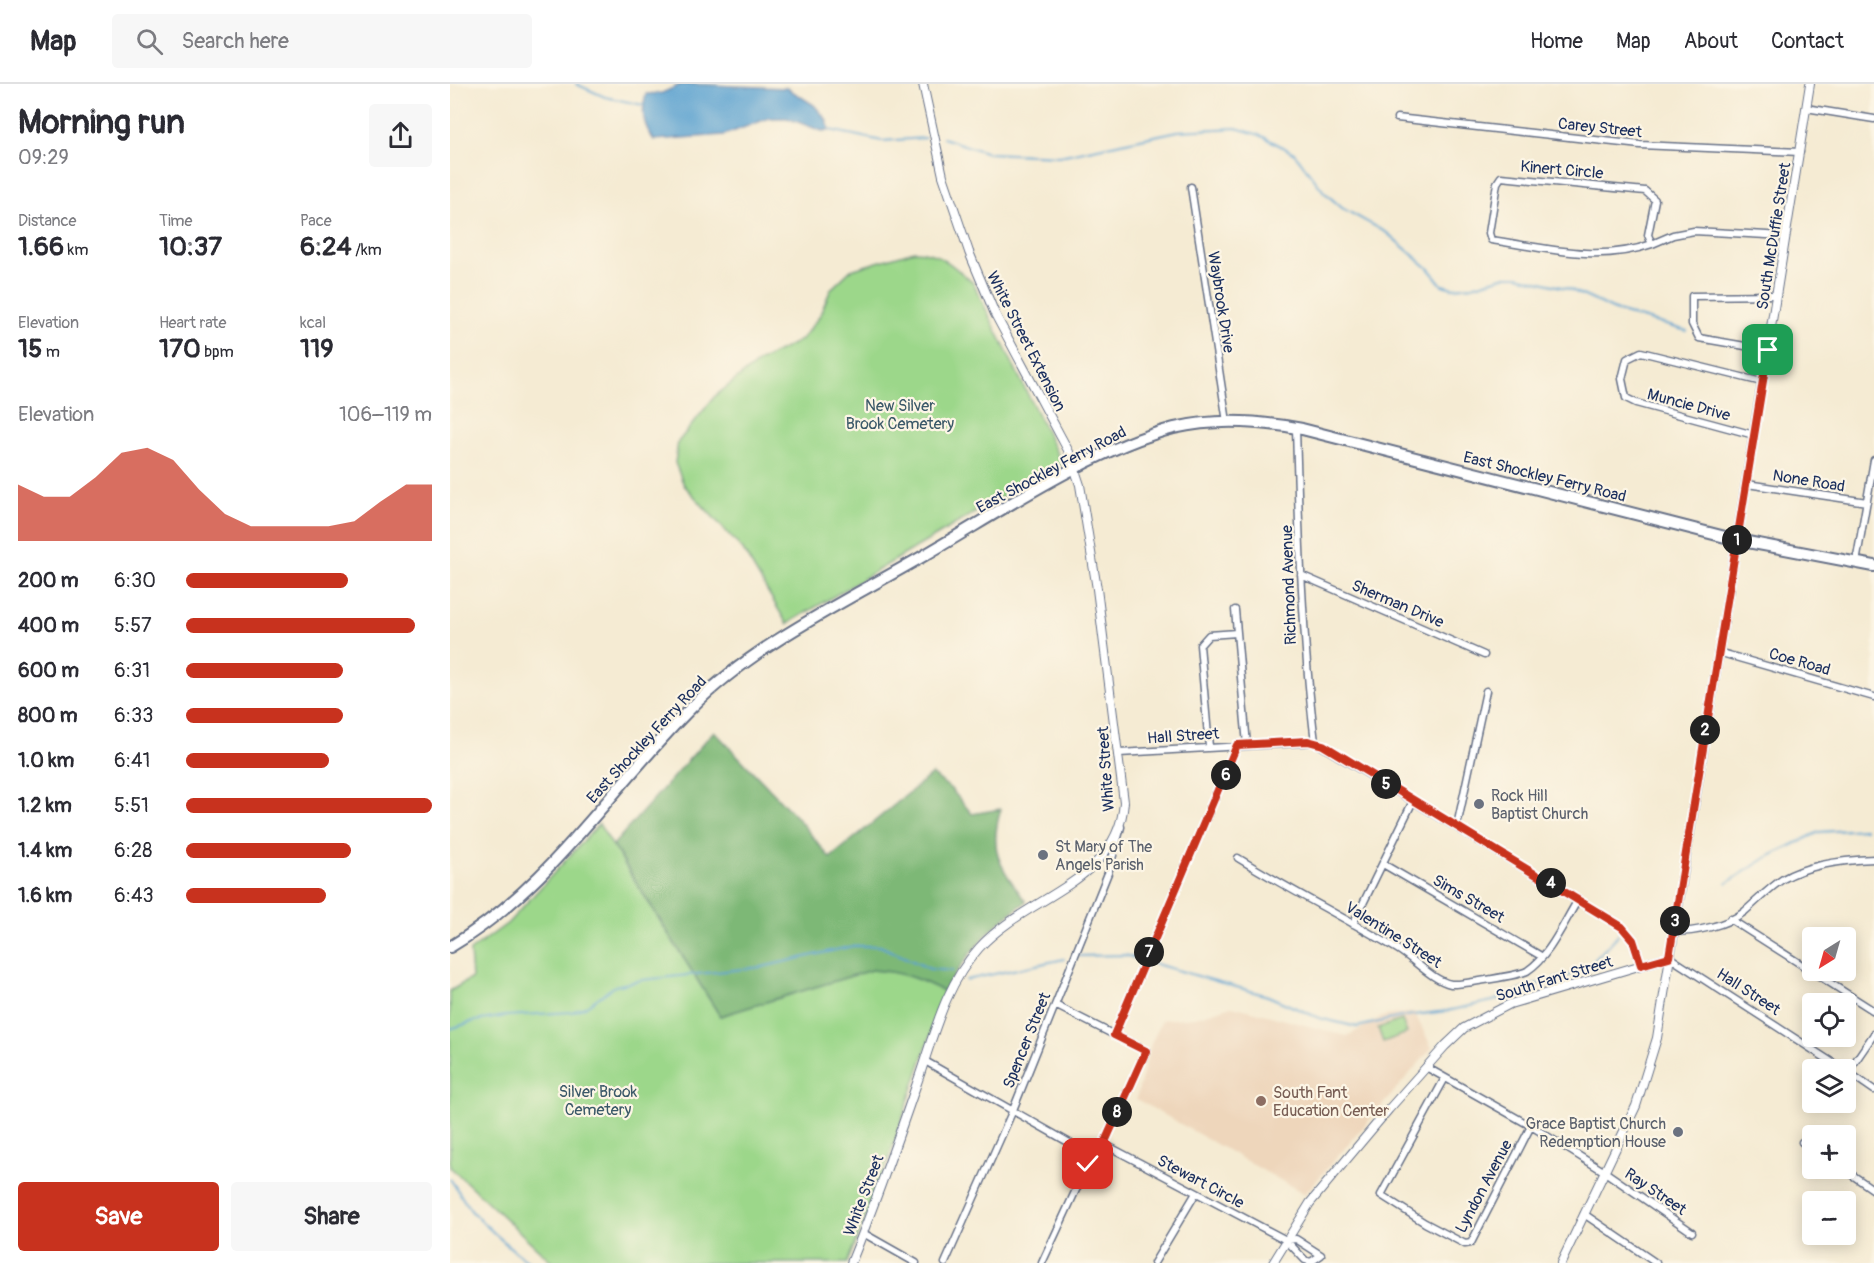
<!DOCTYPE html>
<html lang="en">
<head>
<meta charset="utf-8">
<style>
	:root { --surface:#fff; --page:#f7f7f7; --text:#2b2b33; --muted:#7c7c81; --line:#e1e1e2; --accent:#c8321e }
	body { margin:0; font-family:Pangolin,sans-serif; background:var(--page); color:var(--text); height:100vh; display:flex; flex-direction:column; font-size:22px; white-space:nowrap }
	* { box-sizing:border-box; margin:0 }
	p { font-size:20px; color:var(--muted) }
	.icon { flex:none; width:33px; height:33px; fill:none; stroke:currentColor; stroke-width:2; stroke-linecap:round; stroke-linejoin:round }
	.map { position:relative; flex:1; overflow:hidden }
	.side { display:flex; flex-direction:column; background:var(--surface); width:450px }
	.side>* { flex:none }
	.needle { width:39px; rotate:217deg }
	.fabs { position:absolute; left:1352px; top:843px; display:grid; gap:12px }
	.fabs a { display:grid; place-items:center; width:54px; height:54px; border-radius:6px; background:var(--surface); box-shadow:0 3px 15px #0003; font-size:30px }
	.pin { position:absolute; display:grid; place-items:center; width:51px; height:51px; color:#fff; margin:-26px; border-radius:12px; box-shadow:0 3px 9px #0006 }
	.km { position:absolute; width:30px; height:30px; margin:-15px; border-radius:50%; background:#222; color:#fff; font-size:16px; line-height:30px; text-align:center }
	.round { display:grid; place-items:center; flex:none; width:63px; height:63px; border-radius:6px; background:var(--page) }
	.head { display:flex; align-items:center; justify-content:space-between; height:102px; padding:0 18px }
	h1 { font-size:33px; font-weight:800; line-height:45px }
	.figures { display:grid; grid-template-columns:repeat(3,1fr); gap:9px; height:102px; padding:6px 18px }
	.figures div { display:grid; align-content:center }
	.figures b { font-size:26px; font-weight:800 }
	.figures small { font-size:16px; font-weight:400 }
	.figures p { font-size:16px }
	.chart { height:168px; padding:12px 18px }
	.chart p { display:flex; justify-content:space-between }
	.chart svg { width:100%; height:108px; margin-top:6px; fill:var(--accent); opacity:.7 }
	.primary-button { display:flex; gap:12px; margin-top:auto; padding:12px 18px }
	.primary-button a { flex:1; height:69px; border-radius:6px; background:var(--accent); color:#fff; font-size:24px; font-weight:800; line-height:69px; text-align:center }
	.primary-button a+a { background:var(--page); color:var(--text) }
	ul { padding:0 18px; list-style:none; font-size:20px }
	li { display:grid; grid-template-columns:96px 72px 1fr; align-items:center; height:45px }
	li i { height:15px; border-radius:8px; background:var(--accent) }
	header { display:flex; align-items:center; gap:36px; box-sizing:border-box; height:84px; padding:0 30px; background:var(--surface); border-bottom:2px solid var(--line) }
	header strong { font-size:28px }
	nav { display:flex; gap:33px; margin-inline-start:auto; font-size:21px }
	.search { width:420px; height:54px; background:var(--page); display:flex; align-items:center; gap:15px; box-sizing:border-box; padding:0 21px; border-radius:6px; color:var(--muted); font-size:22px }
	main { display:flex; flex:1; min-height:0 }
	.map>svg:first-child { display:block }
</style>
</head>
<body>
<header>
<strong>Map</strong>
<div class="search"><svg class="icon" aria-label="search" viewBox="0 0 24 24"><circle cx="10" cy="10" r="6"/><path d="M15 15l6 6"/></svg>Search here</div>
<nav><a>Home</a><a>Map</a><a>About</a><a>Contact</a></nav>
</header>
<main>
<section class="side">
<div class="head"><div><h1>Morning run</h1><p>09:29</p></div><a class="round"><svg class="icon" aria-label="share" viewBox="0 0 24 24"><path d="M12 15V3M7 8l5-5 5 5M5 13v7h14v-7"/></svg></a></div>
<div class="figures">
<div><p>Distance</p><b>1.66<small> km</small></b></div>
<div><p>Time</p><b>10:37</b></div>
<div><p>Pace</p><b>6:24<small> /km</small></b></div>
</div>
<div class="figures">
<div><p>Elevation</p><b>15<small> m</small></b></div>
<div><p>Heart rate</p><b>170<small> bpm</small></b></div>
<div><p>kcal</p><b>119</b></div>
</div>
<div class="chart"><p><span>Elevation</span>106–119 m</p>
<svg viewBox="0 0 160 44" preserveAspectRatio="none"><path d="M0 44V21L10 26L20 26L30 18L40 8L50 6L60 11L70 23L80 33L90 38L100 38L110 38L120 38L130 36L140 28L150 21L160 21V44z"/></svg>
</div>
<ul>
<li><b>200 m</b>6:30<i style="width:66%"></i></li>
<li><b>400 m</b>5:57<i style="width:93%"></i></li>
<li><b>600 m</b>6:31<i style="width:64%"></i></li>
<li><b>800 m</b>6:33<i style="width:64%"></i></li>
<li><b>1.0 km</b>6:41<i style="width:58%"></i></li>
<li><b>1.2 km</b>5:51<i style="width:100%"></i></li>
<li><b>1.4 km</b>6:28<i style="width:67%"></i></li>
<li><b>1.6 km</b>6:43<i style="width:57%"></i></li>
</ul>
<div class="primary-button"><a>Save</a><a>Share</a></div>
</section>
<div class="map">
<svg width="1424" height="1179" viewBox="0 0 1424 1179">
	<rect width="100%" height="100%" fill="#fcf5e5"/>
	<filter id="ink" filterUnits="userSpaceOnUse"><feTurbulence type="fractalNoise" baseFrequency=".0167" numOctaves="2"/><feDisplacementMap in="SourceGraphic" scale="12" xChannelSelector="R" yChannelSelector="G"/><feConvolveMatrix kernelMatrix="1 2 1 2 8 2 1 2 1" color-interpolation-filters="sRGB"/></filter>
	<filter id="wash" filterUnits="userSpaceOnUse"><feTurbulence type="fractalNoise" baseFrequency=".008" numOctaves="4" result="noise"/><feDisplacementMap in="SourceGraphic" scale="24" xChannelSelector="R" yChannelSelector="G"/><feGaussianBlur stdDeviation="1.35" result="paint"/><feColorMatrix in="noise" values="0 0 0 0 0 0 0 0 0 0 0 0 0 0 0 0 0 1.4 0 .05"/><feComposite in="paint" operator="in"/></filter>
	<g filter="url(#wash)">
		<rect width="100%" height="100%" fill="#f5ebd3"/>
		<!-- built -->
		<path fill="#eed6bb" d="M782,922L897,952L934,932L964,928L982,964L855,1110L686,1015L701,960L712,936L746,933Z"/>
		<!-- green -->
		<path fill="#9cd78a" stroke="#5c8374" stroke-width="1.5" d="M464,167C489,167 505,183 523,199L612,380L531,425L337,540L293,466L234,401L225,379L228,358L265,312L310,277L351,256L369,233L381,205L401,186Z
			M149,740L270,932L421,886C450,887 470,895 495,908L439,1074L397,1179H103L0,1083V907L22,894L20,867L58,839Z
			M952,936L957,949L933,958L928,944Z"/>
		<!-- forest -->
		<path fill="#7db876" stroke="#4c746a" stroke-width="1.5" d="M264,647L349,736L380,774L482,690L501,705L522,730L551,725C537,769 552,784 576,818C540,842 515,871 495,908C470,895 450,887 421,886L270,932L163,761Z"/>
		<!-- water -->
		<path fill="#5aa1d0" stroke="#3a6897" stroke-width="1.5" d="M232,0L337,4L364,21L376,35L380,46L372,47L337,34H319L274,51L204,56C193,41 191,28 196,10L212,9Z"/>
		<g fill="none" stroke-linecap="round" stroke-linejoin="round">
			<!-- stream -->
			<path stroke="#5aa1d0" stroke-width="2" d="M126,0L155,13L193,21
				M380,46L432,57L475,54
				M493,54L538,69L610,72L728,47L786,44L810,51L844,69L874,108L892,124L937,149L978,184L992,201L1003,204L1022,202L1056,192H1068L1119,205L1167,227L1237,247
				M1277,799L1316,774L1369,748L1415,745
				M629,872L675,871L688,875
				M702,879L818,912L869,934L907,943L955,932L997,927L1043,917L1082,902L1120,891L1139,882L1168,851
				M516,896L614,875
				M0,945L25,937L56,932L122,928L135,923L165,902L192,896L312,883L403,862H430L480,885L502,887
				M0,1095C8,1105 16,1122 24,1130C42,1147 59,1164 80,1179"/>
		</g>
	</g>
	<g filter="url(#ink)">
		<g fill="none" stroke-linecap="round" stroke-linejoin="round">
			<!-- minor casing -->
			<g stroke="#677187" stroke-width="9">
				<path id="minor" d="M1356,24L1424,35
					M947,34L1190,61L1350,68
					M1051,93L1195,107L1205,116L1198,151L1202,160C1149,179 1095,164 1041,156L1039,149L1047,99Z
					M741,103L777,338
					M1202,160L1223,151L1244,147L1335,152
					M1318,266L1249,254L1242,240V212L1327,211
					M846,344C849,449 852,553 865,658
					M1304,351L1186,319L1176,314L1172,295L1177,275L1191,268L1312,298
					M1297,400L1417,418
					M1406,479L1424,376
					M851,491L1034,571
					M785,526L797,661
					M1268,568L1424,613
					M759,663L750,561L759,551L787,549
					M669,669L865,658L1172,843L1183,856L1191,881
					M1007,742L1036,607
					M788,774C840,806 895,834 947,865C964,875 982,896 1001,900C1010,901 1070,891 1077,887C1100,872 1114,838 1128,816
					M933,780L1091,872
					M1280,835L1424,927
					M903,840L963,717
					M1223,848C1245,848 1276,842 1294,828C1307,817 1319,804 1333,795C1359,780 1395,776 1424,775
					M1219,873L1394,986
					M605,921L696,967L654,1060L639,1075
					M664,951L787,661
					M475,977L634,1067L639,1075L638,1080L592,1179
					M976,983L1081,1042L1155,1088L1242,1148
					M1395,986L1424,1006
					M1398,988L1424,950
					M995,994L931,1111L975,1139L1015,1160L1021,1159L1081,1042
					M1352,1058L1362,1065
					M654,1060L836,1156L855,1176L861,1178L871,1171L846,1155L836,1156
					M1392,1084L1424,1106
					M1134,1130L1206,1179
					M413,1149L466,1179
					M495,1179L563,1026L658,789L671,743
					M704,1179L746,1109"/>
			</g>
			<!-- tertiary casing -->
			<g stroke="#677187" stroke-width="10">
				<path id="tertiary" d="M401,1179C425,1120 446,1060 467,999C484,951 494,903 529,864C576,812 668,799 674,718L647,505L630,401L619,368L545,230L519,168L493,92L473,0
					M823,1179L860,1119L939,1025L995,962L1014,944L1060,920L1219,873
					M1111,1179L1186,1022L1207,954L1360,0"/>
			</g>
			<!-- trunk casing -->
			<g stroke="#677187" stroke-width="14">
				<path id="trunk" d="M0,863C100,804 161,703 242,623C305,560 398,516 475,471C549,428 642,365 724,344C765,334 810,337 852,345L1287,456L1424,482"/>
			</g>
			<!-- minor -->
			<use href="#minor" stroke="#fff" stroke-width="6"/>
			<!-- tertiary -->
			<use href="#tertiary" stroke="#fff" stroke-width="8"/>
			<!-- trunk -->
			<use href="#trunk" stroke="#fff" stroke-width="10"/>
		</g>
	</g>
	<g fill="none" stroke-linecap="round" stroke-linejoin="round" filter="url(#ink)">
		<!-- route casing -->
		<g stroke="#fff" stroke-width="12">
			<path id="route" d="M638,1080L654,1060L696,967L664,951L787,661L858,657L873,661L1172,843L1183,856L1191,881L1219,873L1318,266"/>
		</g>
		<!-- route -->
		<use href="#route" stroke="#c8321e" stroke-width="8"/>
	</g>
	<!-- markers -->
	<g fill="#6b7280" stroke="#fcf5e5" stroke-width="2">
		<circle cx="1029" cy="720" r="6"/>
		<circle cx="593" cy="771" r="6"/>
		<circle cx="1228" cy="1048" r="6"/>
	</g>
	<circle fill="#8d6e63" stroke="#fcf5e5" stroke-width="2" cx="811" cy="1017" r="6"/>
	<g text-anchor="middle" stroke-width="4.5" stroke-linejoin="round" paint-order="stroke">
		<!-- street labels -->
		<g font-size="16" fill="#1b2f5e" stroke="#fcf5e5">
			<text transform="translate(1150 43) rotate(6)" y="6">Carey Street</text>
			<text transform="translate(1112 85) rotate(5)" y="6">Kinert Circle</text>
			<text transform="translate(1323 152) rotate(-81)" y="6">South McDuffie Street</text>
			<text transform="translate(772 218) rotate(81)" y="6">Waybrook Drive</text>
			<text transform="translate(577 257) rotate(63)" y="6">White Street Extension</text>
			<text transform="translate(1239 320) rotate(15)" y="6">Muncie Drive</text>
			<text transform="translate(601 385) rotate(-28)" y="6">East Shockley Ferry Road</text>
			<text transform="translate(1095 392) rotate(14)" y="6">East Shockley Ferry Road</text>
			<text transform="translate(1359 396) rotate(9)" y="6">None Road</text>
			<text transform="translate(838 501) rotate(-92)" y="6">Richmond Avenue</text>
			<text transform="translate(948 519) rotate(23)" y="6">Sherman Drive</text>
			<text transform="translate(1350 577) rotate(16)" y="6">Coe Road</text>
			<text transform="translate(733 651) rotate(-4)" y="6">Hall Street</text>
			<text transform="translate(196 655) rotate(-47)" y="6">East Shockley Ferry Road</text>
			<text transform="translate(655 685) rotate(-94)" y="6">White Street</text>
			<text transform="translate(1019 814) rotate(30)" y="6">Sims Street</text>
			<text transform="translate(944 850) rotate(32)" y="6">Valentine Street</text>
			<text transform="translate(1104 894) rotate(-17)" y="6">South Fant Street</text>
			<text transform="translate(1299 907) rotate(33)" y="6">Hall Street</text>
			<text transform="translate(576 956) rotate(-68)" y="6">Spencer Street</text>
			<text transform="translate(751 1097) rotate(28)" y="6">Stewart Circle</text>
			<text transform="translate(1033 1102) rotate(-62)" y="6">Lyndon Avenue</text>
			<text transform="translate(1206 1107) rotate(34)" y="6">Ray Street</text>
			<text transform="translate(413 1111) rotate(-69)" y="6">White Street</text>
		</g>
		<!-- park labels -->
		<g font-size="16" fill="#3b5969" stroke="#fcf5e5">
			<text x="450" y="327">New Silver<tspan x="450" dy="18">Brook Cemetery</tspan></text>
			<text x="148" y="1013">Silver Brook<tspan x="148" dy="18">Cemetery</tspan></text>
		</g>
		<!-- worship labels -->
		<g font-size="16" fill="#5b616d" stroke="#fcf5e5" text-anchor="start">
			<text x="1041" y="717">Rock Hill<tspan x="1041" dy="18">Baptist Church</tspan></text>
			<text x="605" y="768">St Mary of The<tspan x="605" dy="18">Angels Parish</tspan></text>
			<text x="1216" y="1045" text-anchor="end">Grace Baptist Church<tspan x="1216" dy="18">Redemption House</tspan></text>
		</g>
		<!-- education labels -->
		<g font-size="16" fill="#785e54" stroke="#fcf5e5" text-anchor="start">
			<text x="823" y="1014">South Fant<tspan x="823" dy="18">Education Center</tspan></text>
		</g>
	</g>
</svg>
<div class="fabs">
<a><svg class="needle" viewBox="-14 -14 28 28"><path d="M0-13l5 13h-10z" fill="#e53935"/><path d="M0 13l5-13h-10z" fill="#7c7c81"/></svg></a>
<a><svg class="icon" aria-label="locate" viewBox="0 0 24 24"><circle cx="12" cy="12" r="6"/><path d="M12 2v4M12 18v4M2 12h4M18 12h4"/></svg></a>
<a><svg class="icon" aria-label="layers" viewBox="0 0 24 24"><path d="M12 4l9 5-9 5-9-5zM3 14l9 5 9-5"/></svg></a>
<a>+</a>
<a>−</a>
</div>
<div class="pin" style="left:1318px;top:266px;background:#1e9e55"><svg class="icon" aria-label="arrive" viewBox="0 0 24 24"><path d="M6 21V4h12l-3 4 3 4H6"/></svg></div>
<div class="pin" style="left:638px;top:1080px;background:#d93025"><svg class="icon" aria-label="check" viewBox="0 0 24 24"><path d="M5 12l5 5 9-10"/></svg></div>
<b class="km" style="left:1287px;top:456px">1</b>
<b class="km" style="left:1255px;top:646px">2</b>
<b class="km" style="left:1225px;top:837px">3</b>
<b class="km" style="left:1101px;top:799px">4</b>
<b class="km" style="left:936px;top:700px">5</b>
<b class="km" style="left:776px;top:691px">6</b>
<b class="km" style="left:699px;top:868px">7</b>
<b class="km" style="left:667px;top:1028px">8</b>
</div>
</main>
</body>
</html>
